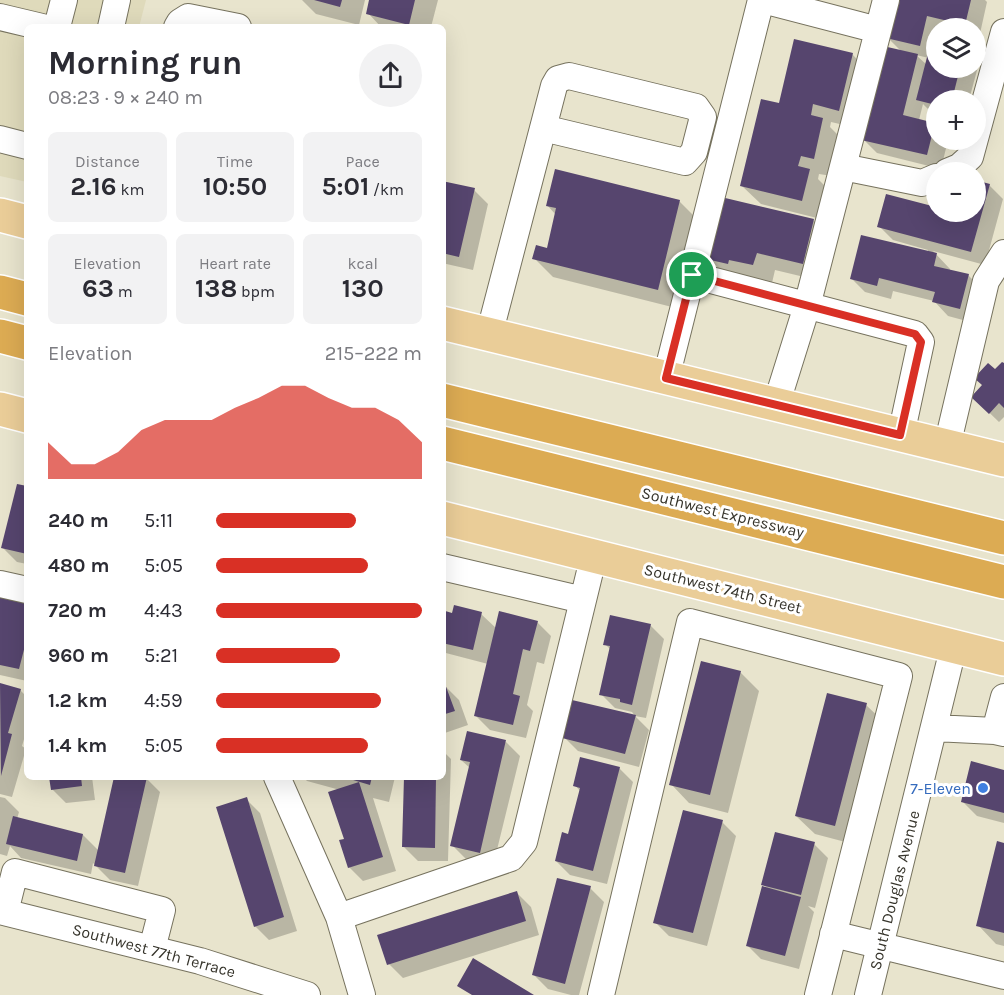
<!DOCTYPE html>
<html lang="en">
<head>
<meta charset="utf-8">
<style>
	:root { --surface:#fff; --page:#f2f2f3; --text:#2b2b33; --muted:#7c7c81; --accent:#d93025 }
	body { margin:0; font-family:Karla,sans-serif; background:var(--page); color:var(--text); height:100vh; display:flex; flex-direction:column; font-size:22px; white-space:nowrap }
	* { box-sizing:border-box; margin:0 }
	p { font-size:20px; color:var(--muted) }
	.icon { flex:none; width:33px; height:33px; fill:none; stroke:currentColor; stroke-width:2; stroke-linecap:round; stroke-linejoin:round }
	.map { position:relative; flex:1; overflow:hidden }
	.panel { position:absolute; left:24px; top:24px; width:422px; height:756px; display:flex; flex-direction:column; background:var(--surface); border-radius:9px; box-shadow:0 6px 24px #0002 }
	.panel>* { flex:none }
	.buttons { position:absolute; left:926px; top:18px; display:grid; gap:12px }
	.buttons a { display:grid; place-items:center; width:60px; height:60px; border-radius:50%; background:var(--surface); box-shadow:0 6px 24px #0002; font-size:30px }
	.pin { position:absolute; display:grid; place-items:center; width:51px; height:51px; color:#fff; margin:-26px; border:3px solid #fff; border-radius:50%; box-shadow:0 2px 6px #0007 }
	.round { display:grid; place-items:center; flex:none; width:63px; height:63px; border-radius:32px; background:var(--page) }
	.headline { display:flex; align-items:center; justify-content:space-between; height:102px; padding:0 24px }
	h1 { font-size:33px; font-weight:700; line-height:45px }
	.stats { display:grid; grid-template-columns:repeat(3,1fr); gap:9px; height:102px; padding:6px 24px }
	.stats div { display:grid; align-content:center; border-radius:9px; background:var(--page); text-align:center }
	.stats b { font-size:26px; font-weight:700 }
	.stats small { font-size:16px; font-weight:400 }
	.stats p { font-size:16px }
	.chart { height:168px; padding:12px 24px }
	.chart p { display:flex; justify-content:space-between }
	.chart svg { width:100%; height:108px; margin-top:6px; fill:var(--accent); opacity:.7 }
	ul { padding:0 24px; list-style:none; font-size:20px }
	li { display:grid; grid-template-columns:96px 72px 1fr; align-items:center; height:45px }
	li i { height:15px; border-radius:8px; background:var(--accent) }
	.map>svg:first-child { display:block }
</style>
</head>
<body>
<div class="map">
<svg width="1004" height="995" viewBox="0 0 1004 995">
	<rect width="100%" height="100%" fill="#e8e4cd"/>
	<!-- built -->
	<path fill="#dfdabb" d="M0,0H146L139,27H27V182L0,176Z"/>
	<!-- shadow -->
	<path fill="#0003" fill-rule="evenodd" d="M302,0H365L359,25L316,14Z
		M371,0H438L431,27H381L368,13Z
		M897,0H985L987,2L979,38L975,37V28H936V68H975V45L982,52L969,100H936V114L932,113L923,104L919,120L936,126V140H948L941,169L877,153L863,139L903,53L888,38ZM916,55L929,58L927,65Z
		M852,54L870,73L857,128L831,122L830,127L841,138L832,176L819,174L818,179L828,189L821,219L761,204L742,186L780,105Z
		M975,181L989,185L1003,199L985,265L933,251L950,269V271L968,275L982,289L974,323L948,316L934,301L893,291L891,299L865,292L851,278L928,252V250L893,240L879,226L936,209V212H975Z
		M442,182L474,190L488,204L473,270L442,263Z
		M679,201L698,220L676,308L553,277L534,258L548,249L556,215L547,205Z
		M813,220L832,239L821,281L775,270L772,283L727,277L708,258Z
		M1004,366V417L999,422L973,397L995,371Z
		M27,488V564L17,562L3,548Z
		M0,598L27,605V681L0,675Z
		M442,612L453,615L481,614L497,629L537,622L551,636L544,664L537,662L527,705L533,711L526,738L490,730L476,716L488,664L442,652Z
		M650,625L664,639L646,718L635,716L632,712L615,708L601,694L611,650L605,644Z
		M702,662L741,673L759,691L728,813L689,803L671,784Z
		M0,684L20,690L27,697V729L22,746L26,749L12,797L0,794Z
		M442,686H445L459,700L468,725L442,734Z
		M866,705L885,723L853,844L815,834L796,816Z
		M635,716L649,730L639,767L578,751L564,737Z
		M506,742L520,756L493,866L466,859L452,845L470,768L461,760Z
		M442,750L451,759L448,861H418L404,847L405,777H442Z
		M619,768L633,782L607,884L570,875L556,861L569,836L580,791L575,785Z
		M1004,771V823L977,816L963,802Z
		M51,777H92L95,800L66,803L52,789Z
		M116,777L146,778L160,792L138,886L110,880L93,863L91,874L21,858L10,846L7,856L0,854V797L5,798L19,812L17,819L83,835L99,851Z
		M303,777H395L389,802L373,798L396,871L363,881L349,867L340,790L307,781Z
		M246,799L260,813L297,931L269,940L255,926Z
		M722,822L736,836L707,946L669,936L655,922Z
		M814,844L828,858L815,908L808,906L814,912L799,969L761,959L747,945L768,889L763,884Z
		M1004,845V946L996,944L978,925Z
		M590,888L604,902L579,995H571L548,989L534,975Z
		M517,893L531,907L539,935L403,978L389,964Z"/>
	<!-- building -->
	<path fill="#56456e" d="M314,0H342L340,7Z
		M369,0H415L409,25L366,14Z
		M895,0H971L965,25L927,16L920,46L886,38Z
		M935,26L936,68H960L952,100H936V105L916,100Z
		M794,39L853,53L839,111L813,104L811,115L823,118L814,159L801,156L798,166L810,169L802,201L740,186L761,99L779,103Z
		M883,46L918,54L903,115L935,123L927,155L861,140Z
		M555,169L680,200L658,290L532,259L536,245L547,248L556,208L546,206Z
		M975,180L990,184L971,252L877,227L886,194L936,207V212H975Z
		M442,181L475,188L459,257L442,253Z
		M721,197L814,219L803,264L757,253L753,265L729,260L728,264L706,259Z
		M861,235L937,253L934,266L969,274L960,309L932,302L935,292L879,278L877,286L850,279Z
		M1002,362L1004,363V408L999,403L989,414L971,397L982,385L974,378L988,363L995,369Z
		M17,484L27,486V554L1,548Z
		M0,597L27,603V638L19,669L0,665Z
		M454,605L482,612L473,650L442,643V610L452,613Z
		M499,611L538,621L530,651L523,649L513,694L520,696L513,725L474,716Z
		M610,615L651,624L632,705L620,702V699L599,695L610,646L603,645Z
		M701,661L741,671L710,795L669,785Z
		M0,683L21,689L8,733L12,734L1,776Z
		M445,684L455,711L442,715V685Z
		M827,693L867,703L835,826L795,816Z
		M572,700L636,715L625,754L562,738Z
		M467,731L506,740L480,853L450,846L470,762L460,760Z
		M580,757L620,767L593,871L555,861L562,832L568,834L580,788L573,786Z
		M971,761L1004,770V813L961,802Z
		M49,777H81L82,786L51,790Z
		M114,777H147L125,873L94,866Z
		M343,777H372L370,785Z
		M404,777H436L435,848L402,847Z
		M359,782L383,857L348,868L339,840L344,839L328,792Z
		M247,797L284,917L254,927L216,807Z
		M683,810L723,820L693,933L653,923Z
		M13,816L83,834L77,861L6,844Z
		M775,832L815,842L801,895L761,885Z
		M997,841L1004,843V933L976,926Z
		M557,878L591,886L565,984L532,975Z
		M762,886L801,897L785,956L746,946Z
		M517,891L526,921L387,965L377,935Z
		M473,958L534,995H472L457,986Z"/>
	<g fill="none" stroke-linecap="round" stroke-linejoin="round">
		<!-- minor casing -->
		<g stroke="#76725e" stroke-width="28">
			<path id="minor" d="M763,0L878,30
				M0,17L42,27
				M57,27L64,0
				M111,27L117,0
				M177,27L180,22L188,17L238,27
				M0,139L27,146
				M843,167L922,183L936,177
				M947,172L959,167L970,157L1004,32
				M692,275L915,334L921,342L901,435
				M489,335L554,86L558,79L569,76L696,107L703,117L694,152L685,162L543,128
				M666,378L761,0
				M776,405L807,306L886,0
				M947,446L986,281L1004,253
				M442,567L583,600
				M0,584L27,590
				M1004,697L995,731L1004,733
				M934,728L995,731
				M277,777L339,917L511,858L524,842L594,555
				M0,911L200,961L307,995
				M5,912L15,872L162,910L152,949
				M339,917L362,995
				M833,934L1004,976
				M601,995L690,622L899,676L818,995
				M868,995L954,645"/>
		</g>
		<!-- major casing -->
		<g stroke="#fff" stroke-width="36">
			<path id="major" d="M0,215L27,222
				M442,323L1004,460
				M0,409L27,416
				M442,518L1004,659"/>
		</g>
		<!-- highway casing -->
		<g stroke="#fff" stroke-width="36">
			<path id="highway" d="M0,292L27,299
				M0,336L27,343
				M442,400L1004,538
				M442,443L1004,582"/>
		</g>
		<!-- minor -->
		<use href="#minor" stroke="#fff" stroke-width="26"/>
		<!-- major -->
		<use href="#major" stroke="#eacd98" stroke-width="33"/>
		<!-- highway -->
		<use href="#highway" stroke="#dcab53" stroke-width="33"/>
	</g>
	<g fill="none" stroke-linecap="round" stroke-linejoin="round">
		<!-- route casing -->
		<g stroke="#fff" stroke-width="12">
			<path id="route" d="M692,275L915,334L921,342L900,435L666,378Z"/>
		</g>
		<!-- route -->
		<use href="#route" stroke="#d93025" stroke-width="8"/>
	</g>
	<!-- markers -->
	<circle fill="#3f7fe0" stroke="#fff" stroke-width="2" cx="983" cy="788" r="6"/>
	<g text-anchor="middle" stroke-width="6" stroke-linejoin="round" paint-order="stroke">
		<!-- street labels -->
		<g font-size="16" fill="#36342b" stroke="#fff">
			<text transform="translate(723 512) rotate(14)" y="6">Southwest Expressway</text>
			<text transform="translate(723 588) rotate(14)" y="6">Southwest 74th Street</text>
			<text transform="translate(894 890) rotate(-76)" y="6">South Douglas Avenue</text>
			<text transform="translate(154 950) rotate(15)" y="6">Southwest 77th Terrace</text>
		</g>
		<!-- shop labels -->
		<g font-size="16" fill="#366cbe" stroke="#fff" text-anchor="end">
			<text x="971" y="794">7-Eleven</text>
		</g>
	</g>
</svg>
<div class="buttons">
<a><svg class="icon" aria-label="layers" viewBox="0 0 24 24"><path d="M12 4l9 5-9 5-9-5zM3 14l9 5 9-5"/></svg></a>
<a>+</a>
<a>−</a>
</div>
<div class="pin" style="left:692px;top:275px;background:#1e9e55"><svg class="icon" aria-label="arrive" viewBox="0 0 24 24"><path d="M6 21V4h12l-3 4 3 4H6"/></svg></div>
<section class="panel">
<div class="headline"><div><h1>Morning run</h1><p>08:23 · 9 × 240 m</p></div><a class="round"><svg class="icon" aria-label="share" viewBox="0 0 24 24"><path d="M12 15V3M7 8l5-5 5 5M5 13v7h14v-7"/></svg></a></div>
<div class="stats">
<div><p>Distance</p><b>2.16<small> km</small></b></div>
<div><p>Time</p><b>10:50</b></div>
<div><p>Pace</p><b>5:01<small> /km</small></b></div>
</div>
<div class="stats">
<div><p>Elevation</p><b>63<small> m</small></b></div>
<div><p>Heart rate</p><b>138<small> bpm</small></b></div>
<div><p>kcal</p><b>130</b></div>
</div>
<div class="chart"><p><span>Elevation</span>215–222 m</p>
<svg viewBox="0 0 160 44" preserveAspectRatio="none"><path d="M0 44V29L10 38L20 38L30 33L40 24L50 20L60 20L70 20L80 15L90 11L100 6L110 6L120 11L130 15L140 15L150 20L160 29V44z"/></svg>
</div>
<ul>
<li><b>240 m</b>5:11<i style="width:68%"></i></li>
<li><b>480 m</b>5:05<i style="width:74%"></i></li>
<li><b>720 m</b>4:43<i style="width:100%"></i></li>
<li><b>960 m</b>5:21<i style="width:60%"></i></li>
<li><b>1.2 km</b>4:59<i style="width:80%"></i></li>
<li><b>1.4 km</b>5:05<i style="width:74%"></i></li>
</ul>
</section>
</div>
</body>
</html>
